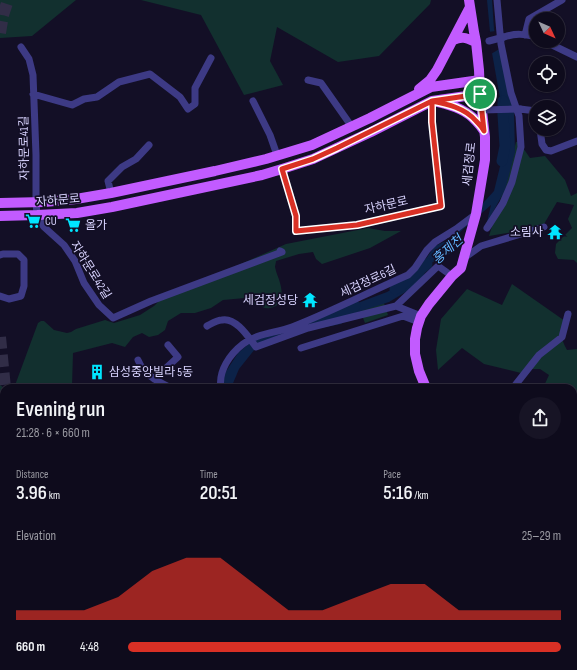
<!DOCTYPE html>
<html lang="en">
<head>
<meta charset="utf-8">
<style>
	:root { --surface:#0e0b1c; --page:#171425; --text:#f1f3f6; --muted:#9b9ba3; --line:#2e2b3b; --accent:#d93025 }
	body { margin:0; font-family:"Sofia Sans Condensed","Noto Sans KR",sans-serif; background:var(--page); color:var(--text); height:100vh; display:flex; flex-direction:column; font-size:15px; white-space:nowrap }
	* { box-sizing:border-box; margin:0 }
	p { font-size:13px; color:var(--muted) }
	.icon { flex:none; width:22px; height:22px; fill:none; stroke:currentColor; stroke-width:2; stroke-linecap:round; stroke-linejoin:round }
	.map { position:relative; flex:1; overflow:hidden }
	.details { position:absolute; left:0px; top:384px; width:577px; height:286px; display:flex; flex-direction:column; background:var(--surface); border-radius:12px 12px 0 0; box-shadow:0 1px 3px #0004,0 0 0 1px var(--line) }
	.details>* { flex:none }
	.needle { width:26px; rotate:134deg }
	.fabs { position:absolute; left:529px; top:12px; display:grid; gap:8px }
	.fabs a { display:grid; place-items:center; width:36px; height:36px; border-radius:50%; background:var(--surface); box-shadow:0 1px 3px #0004,0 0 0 1px var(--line); font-size:20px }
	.pin { position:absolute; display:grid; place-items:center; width:34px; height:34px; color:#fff; margin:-17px; border:2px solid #fff; border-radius:50%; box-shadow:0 1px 4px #0007 }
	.round { display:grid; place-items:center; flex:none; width:42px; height:42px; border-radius:21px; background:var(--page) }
	.overview { display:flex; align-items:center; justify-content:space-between; height:68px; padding:0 16px }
	h1 { font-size:22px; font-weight:600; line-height:30px }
	.metrics { display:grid; grid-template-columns:repeat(3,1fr); gap:6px; height:68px; padding:4px 16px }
	.metrics div { display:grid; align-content:center }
	.metrics b { font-size:20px; font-weight:600 }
	.metrics small { font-size:11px; font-weight:400 }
	.metrics p { font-size:11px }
	.chart { height:112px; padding:8px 16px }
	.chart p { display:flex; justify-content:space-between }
	.chart svg { width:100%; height:72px; margin-top:4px; fill:var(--accent); opacity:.7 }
	ul { padding:0 16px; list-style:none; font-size:13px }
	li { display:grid; grid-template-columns:64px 48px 1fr; align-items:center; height:30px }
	li i { height:10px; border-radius:5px; background:var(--accent) }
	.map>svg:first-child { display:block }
</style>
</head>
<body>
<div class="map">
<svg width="577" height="670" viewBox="0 0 577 670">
	<rect width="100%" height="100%" fill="#130f26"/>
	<!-- green -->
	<path fill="#12302f" d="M0,0H76L32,36L0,38Z
		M141,0H431L430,4L379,56L338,62L277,27L270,61L283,85L244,95L201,15Z
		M516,142H519L530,158L545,156L565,180L571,196L577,193V263L574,260L558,259L555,253L556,244L572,228L568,219L574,205L557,202L544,224L513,232L489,236L504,188Z
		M368,228L385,231H401L370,248L322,264L316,259L313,252L299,254L276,261C276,262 275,266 275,267C276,273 279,278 280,283C283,293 283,306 270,308C265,309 263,308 259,304C251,306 249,304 245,298L223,300L211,308L195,313H181L168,321L165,330L158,335L149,337L142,333L133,337L125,347L112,343L73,353L72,386L73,388H14L38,323L41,321H44L54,330L67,333L71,332L76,329L105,320L114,323L140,315L154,306L160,300L286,244Z
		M512,284L565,321C560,332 561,340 567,350L577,349V405L573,407V388H543L549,375L540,369H527L521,373L484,364L462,348L438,370L436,350L441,319L467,289L502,305Z
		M383,300L388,315L365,323L359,308Z
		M0,385L4,388V666H401V670H0Z"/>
	<!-- water -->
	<path fill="#0c2248" d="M487,0H492L494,29L514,113L515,152L505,190L487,223L455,251L431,263L420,281L409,290L389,302L355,313L341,324L310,330L255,349L239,369L231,388H224L222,383L225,373L238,353L251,342L274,333L322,320L334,319L347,307L387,292L412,278L435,246L450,239L494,191L505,146L503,115L492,53Z"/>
	<!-- pier -->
	<path fill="#130f26" d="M496,31L501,48L491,54L488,32Z
		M491,205L486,226L454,253L460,232Z"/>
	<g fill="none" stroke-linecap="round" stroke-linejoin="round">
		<!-- river -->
		<path stroke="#0c2248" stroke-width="11" d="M502,161L505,146L503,115V101
			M395,289L399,287L427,264
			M305,325L355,306"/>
		<!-- highway-tunnel -->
		<path stroke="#312d47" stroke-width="12" stroke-dasharray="12 6" stroke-linecap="butt" d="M0,33L3,15L8,0
			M0,337L5,388
			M35,666L36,670"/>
		<!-- street -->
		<path stroke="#3d3a85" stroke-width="7" d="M525,35L529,19L562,0
			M504,37C516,33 524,34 536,37
			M544,41L577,57
			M21,47L29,59L33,75L36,155V202L37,215L40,221L44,227L64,245L75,261L84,283L99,305L113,318L151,301L282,252L280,251
			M308,80L321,83L352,127
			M33,94L72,105L84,99L97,97L119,82L150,74L180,97L188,109L195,104V88L211,58
			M253,101L270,135L277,155
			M520,109L536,111
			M540,129L542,144L546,150L551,151L577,141
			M282,169L296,216V231L357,225L441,206L432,122V101
			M111,193L108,181L122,167L136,159L149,145
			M487,228L503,203L512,182L521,147L519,116L511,93L501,44L497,0
			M0,255L3,254H18L24,260V286L21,296L9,299L0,296
			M464,258L481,246L544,227
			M421,316L396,306L438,266L452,276
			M207,326C211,324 217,320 222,320C236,317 249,338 256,347L308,328L396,306
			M301,348L403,316L419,322
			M138,360C144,375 157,381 171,388
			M154,379L178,357L168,345
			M221,388C218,371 230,354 243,344C257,333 276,333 292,327C331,312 369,292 408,275L415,268L427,250L435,242L456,229L476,214
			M513,388L539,355L562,337L568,314
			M573,439L577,440
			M573,489L577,491
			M417,667L418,666
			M439,670L441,666"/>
		<!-- primary -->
		<path stroke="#c25bff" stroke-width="10" d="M453,40C463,36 466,38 476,42
			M419,89L430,80L437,70L470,7
			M438,102C452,105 467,110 476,121C479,124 482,128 484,131
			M0,203L44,202L76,199L111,193L215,171L266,159L312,145L370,118L431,87L480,80
			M0,216L37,215L77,213L112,207L262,175L282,169L313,159L371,132L432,101L480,94
			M426,388L419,371L415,354V339L417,328L421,316L429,304L452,276L461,268L476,214L485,160V137L480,94L479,70L476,42L474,32L469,0
			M573,576L577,578
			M573,587L577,588
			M573,598L577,597
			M505,670L507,666"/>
		<!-- street-bridge -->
		<path stroke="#3d3a85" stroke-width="7" d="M489,41L504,37
			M482,110L520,109"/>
	</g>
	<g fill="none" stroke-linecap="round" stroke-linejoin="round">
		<!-- route casing -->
		<g stroke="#fff" stroke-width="8">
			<path id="route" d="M480,94L432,101V122L441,206L357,225L296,231V216L282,169L313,159L337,148L432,101C447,104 465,108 476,121C479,124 482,127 484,131L480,94"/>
		</g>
		<!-- route -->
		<use href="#route" stroke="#d93025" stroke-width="5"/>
	</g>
	<!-- icons -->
	<defs>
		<g id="supermarket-bare" transform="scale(1.2)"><path d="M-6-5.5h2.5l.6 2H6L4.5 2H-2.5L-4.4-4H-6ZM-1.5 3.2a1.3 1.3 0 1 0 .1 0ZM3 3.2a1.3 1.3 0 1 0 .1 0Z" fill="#00e5ff" stroke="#130f26" stroke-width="2.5" paint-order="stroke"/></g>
		<g id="temple-bare" transform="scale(1.2)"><path d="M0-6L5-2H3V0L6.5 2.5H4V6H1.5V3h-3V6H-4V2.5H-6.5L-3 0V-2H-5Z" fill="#00e5ff" stroke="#130f26" stroke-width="2.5" paint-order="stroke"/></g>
		<g id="building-bare" transform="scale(1.2)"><path d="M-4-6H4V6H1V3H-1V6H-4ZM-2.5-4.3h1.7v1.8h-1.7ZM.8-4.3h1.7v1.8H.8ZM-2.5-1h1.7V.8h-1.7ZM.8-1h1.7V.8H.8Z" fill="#00e5ff" stroke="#130f26" stroke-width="2.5" paint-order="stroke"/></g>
	</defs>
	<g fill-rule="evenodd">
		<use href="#supermarket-bare" x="33" y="221"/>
		<use href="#supermarket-bare" x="73" y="225"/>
		<use href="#temple-bare" x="555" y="232"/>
		<use href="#temple-bare" x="310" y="300"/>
		<use href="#building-bare" x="97" y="372"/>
	</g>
	<g text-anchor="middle" stroke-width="3.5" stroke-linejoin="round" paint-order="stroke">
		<!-- street labels -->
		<g font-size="12" fill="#d9d4ff" stroke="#130f26">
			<text transform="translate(24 148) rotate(-91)" y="4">자하문로41길</text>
			<text transform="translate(469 164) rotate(-84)" y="4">세검정로</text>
			<text transform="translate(58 200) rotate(-5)" y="4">자하문로</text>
			<text transform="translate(386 205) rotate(-13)" y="4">자하문로</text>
			<text transform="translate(91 270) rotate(58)" y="4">자하문로42길</text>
			<text transform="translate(368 281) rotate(-25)" y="4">세검정로6길</text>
		</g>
		<!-- poi labels -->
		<g font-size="12" fill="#d9d4ff" stroke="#130f26" text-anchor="start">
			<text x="45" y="225">CU</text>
			<text x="85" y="229">올가</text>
			<text x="543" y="236" text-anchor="end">소림사</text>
			<text x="298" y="304" text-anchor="end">세검정성당</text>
			<text x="109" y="376">삼성중앙빌라 5동</text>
		</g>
		<!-- water labels -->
		<g font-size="13" font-style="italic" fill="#62b6ff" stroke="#130f26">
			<text transform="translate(447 249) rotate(-42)" y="5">홍제천</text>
		</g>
	</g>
</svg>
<div class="fabs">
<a><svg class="needle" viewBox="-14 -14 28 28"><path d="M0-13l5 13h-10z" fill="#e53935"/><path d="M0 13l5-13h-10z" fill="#9b9ba3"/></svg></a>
<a><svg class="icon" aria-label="locate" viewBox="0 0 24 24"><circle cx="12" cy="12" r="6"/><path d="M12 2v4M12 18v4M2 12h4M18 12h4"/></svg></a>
<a><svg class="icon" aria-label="layers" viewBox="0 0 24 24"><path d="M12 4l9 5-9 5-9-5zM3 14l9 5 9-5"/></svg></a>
</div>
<div class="pin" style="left:480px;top:94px;background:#1e9e55"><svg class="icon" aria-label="arrive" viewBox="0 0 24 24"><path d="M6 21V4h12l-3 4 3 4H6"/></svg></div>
<section class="details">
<div class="overview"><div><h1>Evening run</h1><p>21:28 · 6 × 660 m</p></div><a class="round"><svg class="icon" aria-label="share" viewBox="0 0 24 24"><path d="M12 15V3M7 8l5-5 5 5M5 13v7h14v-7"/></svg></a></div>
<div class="metrics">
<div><p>Distance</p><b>3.96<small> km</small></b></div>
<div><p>Time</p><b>20:51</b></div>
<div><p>Pace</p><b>5:16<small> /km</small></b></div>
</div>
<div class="chart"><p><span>Elevation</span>25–29 m</p>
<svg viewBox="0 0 160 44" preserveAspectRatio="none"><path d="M0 44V38L10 38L20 38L30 30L40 14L50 6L60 6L70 22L80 38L90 38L100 30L110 22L120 22L130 38L140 38L150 38L160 38V44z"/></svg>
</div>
<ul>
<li><b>660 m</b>4:48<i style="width:100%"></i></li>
</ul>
</section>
</div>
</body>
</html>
